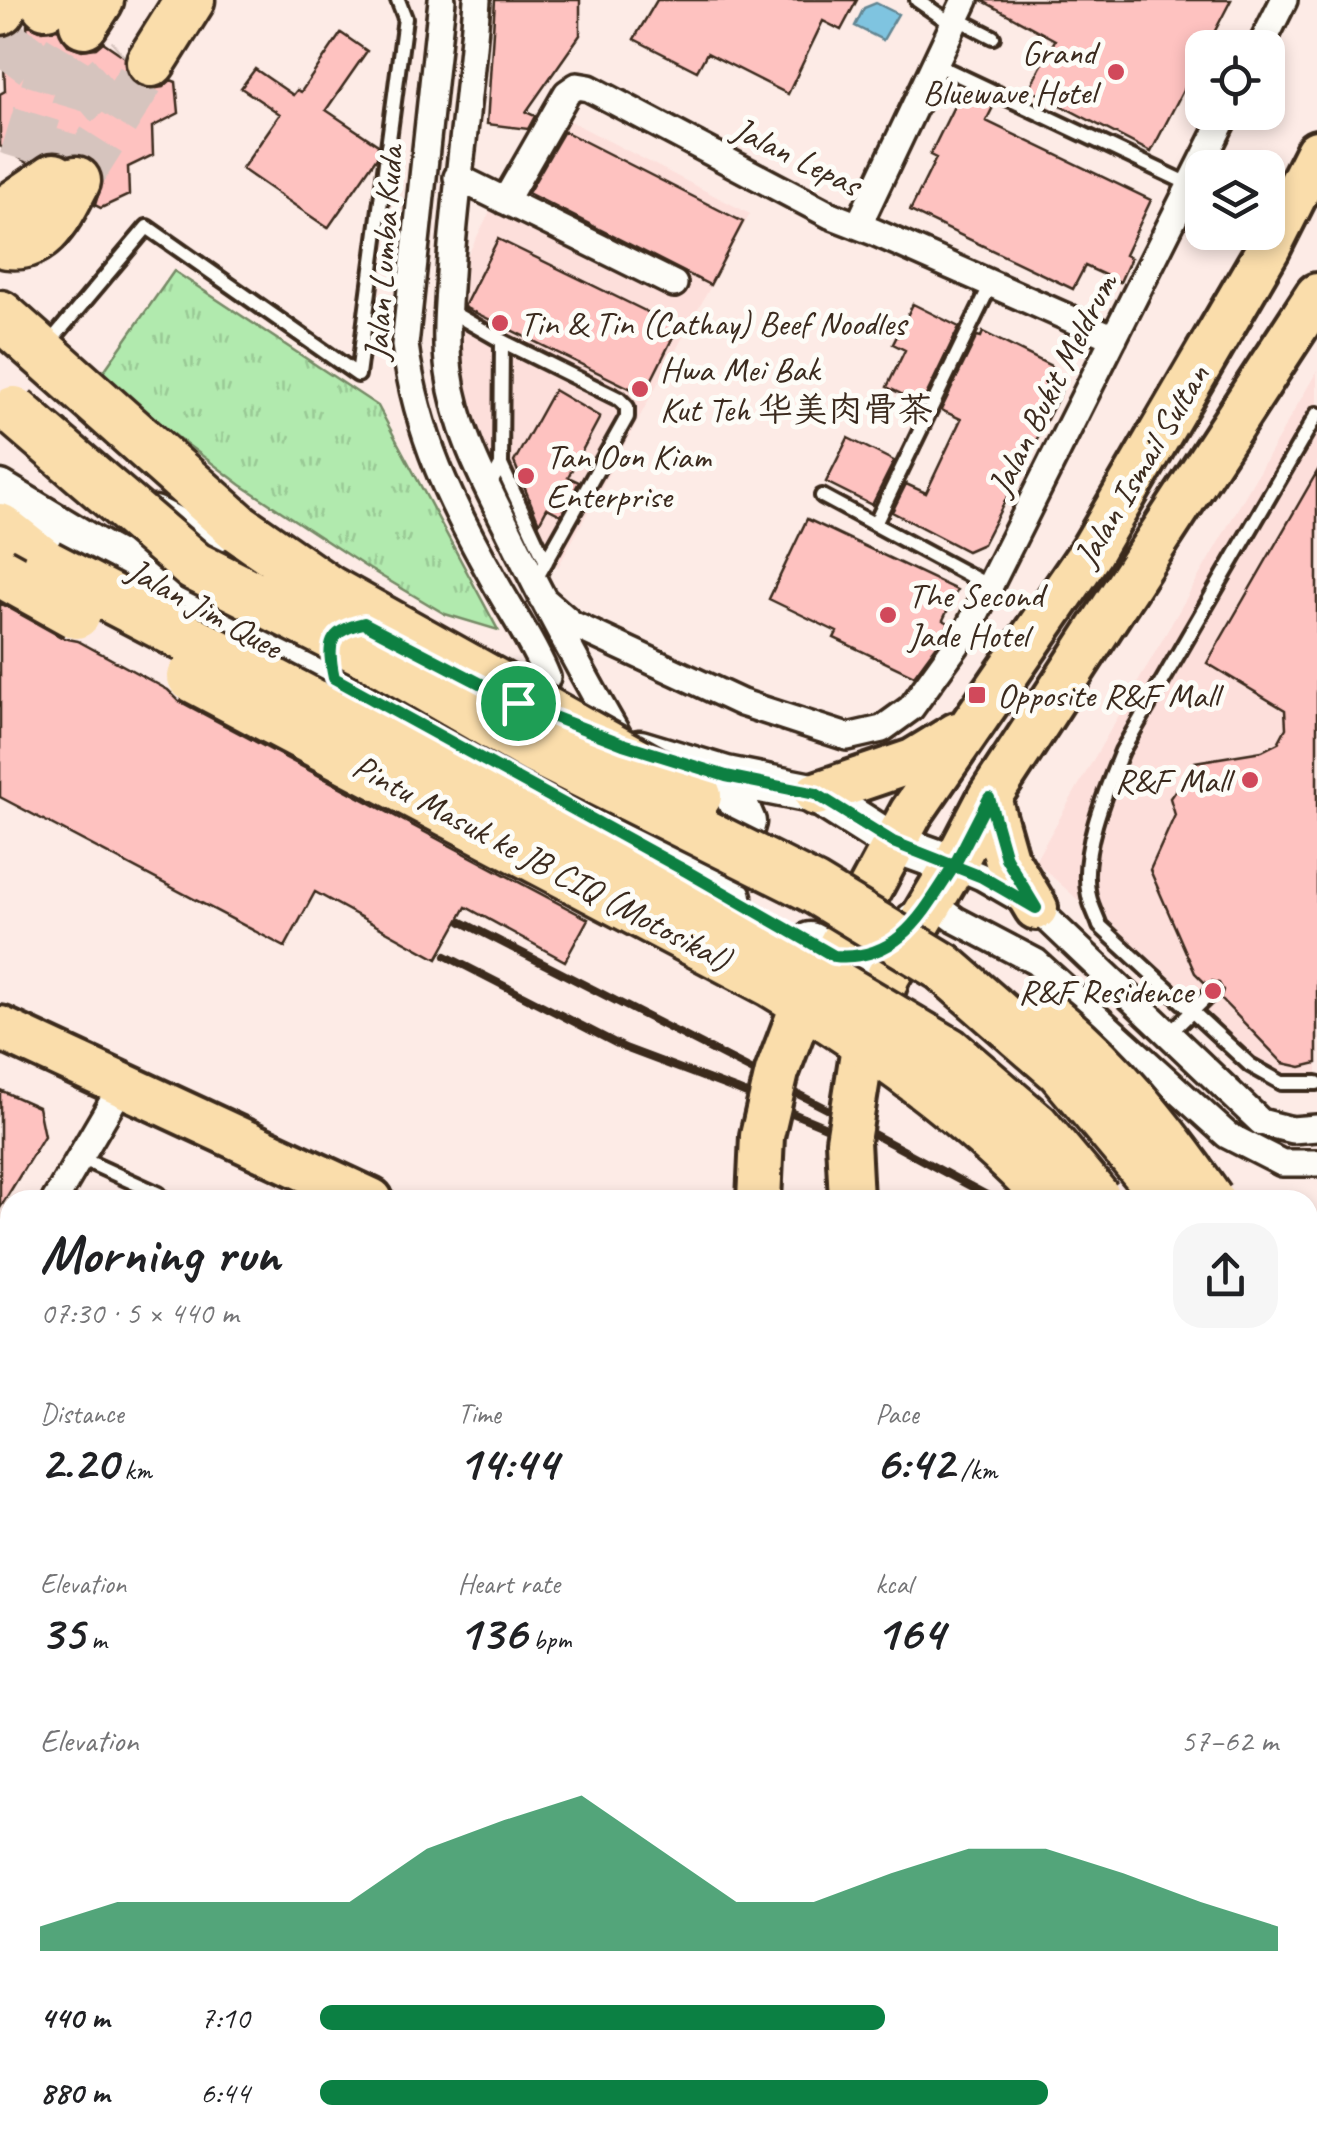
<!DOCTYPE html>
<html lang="en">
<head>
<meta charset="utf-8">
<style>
	:root { --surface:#fff; --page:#f6f6f6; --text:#202124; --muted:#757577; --accent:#0b8043 }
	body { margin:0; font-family:Caveat,"LXGW WenKai TC",sans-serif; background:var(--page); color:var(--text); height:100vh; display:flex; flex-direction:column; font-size:38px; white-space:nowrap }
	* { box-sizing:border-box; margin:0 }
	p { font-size:32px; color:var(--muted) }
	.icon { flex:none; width:55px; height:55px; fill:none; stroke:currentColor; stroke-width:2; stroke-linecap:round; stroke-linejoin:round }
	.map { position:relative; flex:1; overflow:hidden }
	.details { position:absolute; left:0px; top:1190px; width:1318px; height:960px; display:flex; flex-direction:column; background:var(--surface); border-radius:30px 30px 0 0; box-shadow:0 5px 15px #0003 }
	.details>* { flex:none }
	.fabs { position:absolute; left:1185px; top:30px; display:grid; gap:20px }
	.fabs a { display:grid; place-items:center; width:100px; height:100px; border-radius:20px; background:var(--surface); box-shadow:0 5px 15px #0003; font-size:50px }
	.pin { position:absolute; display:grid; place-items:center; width:85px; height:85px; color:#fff; margin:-42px; border:5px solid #fff; border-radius:50%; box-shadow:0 2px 10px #0007 }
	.round { display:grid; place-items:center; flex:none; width:105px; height:105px; border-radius:30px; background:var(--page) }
	.headline { display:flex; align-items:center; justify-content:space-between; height:170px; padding:0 40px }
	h1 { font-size:55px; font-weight:700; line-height:75px }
	.metrics { display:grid; grid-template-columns:repeat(3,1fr); gap:15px; height:170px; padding:10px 40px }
	.metrics div { display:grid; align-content:center }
	.metrics b { font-size:50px; font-weight:700 }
	.metrics small { font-size:28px; font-weight:400 }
	.metrics p { font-size:28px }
	.chart { height:280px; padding:20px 40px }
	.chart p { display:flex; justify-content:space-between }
	.chart svg { width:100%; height:180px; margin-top:10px; fill:var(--accent); opacity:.7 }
	ul { padding:0 40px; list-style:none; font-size:32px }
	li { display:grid; grid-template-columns:160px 120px 1fr; align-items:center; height:75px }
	li i { height:25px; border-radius:12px; background:var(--accent) }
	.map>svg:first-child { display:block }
</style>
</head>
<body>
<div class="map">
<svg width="1317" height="2150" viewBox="0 0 1317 2150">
	<defs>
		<pattern id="grass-tufts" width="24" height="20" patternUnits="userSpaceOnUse" patternTransform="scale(2.5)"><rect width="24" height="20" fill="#b1eaae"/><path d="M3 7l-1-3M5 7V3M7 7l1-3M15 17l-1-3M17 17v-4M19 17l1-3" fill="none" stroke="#99c995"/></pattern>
		<pattern id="park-crowns" width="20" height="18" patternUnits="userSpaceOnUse" patternTransform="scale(2.5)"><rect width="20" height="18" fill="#b1eaae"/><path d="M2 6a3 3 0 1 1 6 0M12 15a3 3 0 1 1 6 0" fill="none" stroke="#99c995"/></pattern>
	</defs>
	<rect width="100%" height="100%" fill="#fdebe6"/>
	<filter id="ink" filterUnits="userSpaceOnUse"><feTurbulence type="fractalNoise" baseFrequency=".01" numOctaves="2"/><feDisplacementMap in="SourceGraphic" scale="20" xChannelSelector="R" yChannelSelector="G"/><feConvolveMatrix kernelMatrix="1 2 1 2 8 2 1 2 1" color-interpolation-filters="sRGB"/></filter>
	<g filter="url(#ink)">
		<!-- built -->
		<path fill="#fddfdb" d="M543,107L750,214L558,567L489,472L460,399L453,284Z
			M1317,371V1076L1283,1078L1252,1057L1035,861Z
			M10,1304V1623L0,1616V1316Z
			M0,1832L10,1837V2140H543L561,2150H0Z"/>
		<!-- grass -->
		<path fill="url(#grass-tufts)" stroke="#768a66" stroke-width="2.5" d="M174,271L378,406L498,630L445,614L366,567L241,485L99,378Z
			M836,2140H923V2150H831Z"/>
		<!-- park -->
		<path fill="url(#park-crowns)" stroke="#768a66" stroke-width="2.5" d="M588,2140H655L656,2150H583Z"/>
		<!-- water -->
		<path fill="#7fc4e0" stroke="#648692" stroke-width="2.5" d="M876,3L898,14L883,40L855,26L864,8Z"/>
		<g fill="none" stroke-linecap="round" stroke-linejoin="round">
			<!-- river -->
			<path stroke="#7fc4e0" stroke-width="48" d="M0,1736L10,1742"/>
		</g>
		<!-- building -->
		<path fill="#fec2c0" stroke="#3b2a1e" stroke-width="2.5" d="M495,0H580V35L526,112L535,116L528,129L487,124Z
			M657,0H857L841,30L823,21L788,94L707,53L697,71L634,39Z
			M981,0H1231L1206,48H1202V54L1151,152L1029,89L1055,40Z
			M27,24L42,31L58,29L68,45L82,50L96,48L103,42L125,57L126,74L137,86L151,89L163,87L171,80L176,82L179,113L152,127L153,155L128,167L129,195L101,208L95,205L103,179L100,167L90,157L51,151L28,163L0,146V94L5,91L4,64L28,51Z
			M341,33L367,51L326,110L378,145L377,157L328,228L242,169L280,114L241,88L255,69L293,95L297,90L301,92Z
			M961,92L993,107L986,121L1151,200L1125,255L1131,258L1120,282L1085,266L1073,289L910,211L936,158L930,155Z
			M564,131L743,222L710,285L528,193Z
			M498,239L678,327L644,395L464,307Z
			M913,304L959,327L922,404L887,387L905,350L893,344Z
			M983,332L1051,366L1061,392L983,544L967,551L892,512L906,484L926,493L961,419L941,410L977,336L981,337Z
			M554,390L600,417L568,477L579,482L561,515L547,508L539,523L514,462Z
			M848,438L894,461L872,505L826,482Z
			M1317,472V1063L1301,1067L1283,1063L1220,998L1223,990L1219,983L1212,981L1206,984L1195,973L1150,870L1175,815L1170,798L1195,762L1262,751L1278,743L1286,728L1285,710L1207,663Z
			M807,519L957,590L943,620L949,623L942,638L914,676L834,638L837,632L769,599Z
			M0,603L63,638L78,641L168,690L179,701L588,919L565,961L466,907L437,959L315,892L285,947L0,797Z
			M0,1090L38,1107L44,1136L0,1208Z"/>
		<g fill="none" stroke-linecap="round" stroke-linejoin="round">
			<!-- highway-tunnel -->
			<path stroke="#d6c4be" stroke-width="48" stroke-dasharray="48 24" stroke-linecap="butt" d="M0,68L46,4
				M23,160L46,85L84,23
				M54,178L76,104L128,59
				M76,181L151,62"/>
			<!-- lane casing -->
			<g stroke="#3b2a1e" stroke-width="20">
				<path id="lane" d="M917,0L952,24
					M956,18L993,37
					M935,64L1191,185
					M448,310L502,341L619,399L627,407V417L535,581
					M56,335L147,227L358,375L405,18L398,0
					M1317,414L1122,751C1106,790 1079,854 1089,896C1091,906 1097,917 1100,926L1250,1065L1282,1083H1317
					M501,465L546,562
					M489,487L501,465L502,341
					M822,496L989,586
					M875,524L990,286
					M1168,1035L1213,991
					M80,1158L159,1194
					M1128,2150V2140"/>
			</g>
			<!-- street casing -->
			<g stroke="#3b2a1e" stroke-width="32">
				<path id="street" d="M442,0L405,345C417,435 451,504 495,582C512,613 534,644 547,677L539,697L522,702
					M477,0C471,86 458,172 451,258C449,295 444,335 449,372C456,428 483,479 508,529C544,602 582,674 623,744
					M1260,48L1284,0
					M457,177L674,284
					M505,201L567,93L577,86L589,88L830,215L874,232L1114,338
					M858,226L965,0
					M542,598L572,624L742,703L847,737L882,729L911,708L968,629L1227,112
					M954,865L982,877L1036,908L1261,1122L1292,1130L1317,1128
					M930,901L956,920L1036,962L1227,1135L1282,1163H1317
					M55,1200L123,1084
					M0,1294L10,1277
					M0,1471L10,1477
					M0,1691L10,1697
					M0,1771L10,1777
					M0,1820L10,1825
					M0,2096L10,2081"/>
			</g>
			<!-- secondary casing -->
			<g stroke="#3b2a1e" stroke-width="45">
				<path id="secondary" d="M0,490L106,554L732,897
					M154,516L297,589
					M640,750L726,776L816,794L893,843L954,865
					M707,857C728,850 741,845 746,822L726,776
					M810,942C852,966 883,960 914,922"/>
			</g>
			<!-- primary casing -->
			<g stroke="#3b2a1e" stroke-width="50">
				<path id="primary" d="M816,794L913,761L957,734
					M989,798L1006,858L1036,908
					M804,1005L834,956L911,813L1091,552L1268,249L1317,152
					M0,1028L371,1200
					M865,1042L888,976L954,865L989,798L1317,295
					M0,1657L10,1664
					M676,2140L678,2150
					M1016,2140V2150
					M754,2150L758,2140
					M791,2150L796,2140
					M939,2150L940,2140"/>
			</g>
			<!-- highway casing -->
			<g stroke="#3b2a1e" stroke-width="55">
				<path id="highway" d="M46,4L49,0
					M0,10L6,0
					M84,23L99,0
					M151,62L190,0
					M0,215L54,178
					M0,242C42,255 60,211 76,181
					M0,315L239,528
					M0,528L47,565
					M1308,1353L1317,1369
					M1308,1406L1317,1422
					M1308,1524L1317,1540
					M1308,1593L1317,1610"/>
			</g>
			<!-- lane -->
			<use href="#lane" stroke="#fdfcf7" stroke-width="12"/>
			<!-- street -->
			<use href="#street" stroke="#fdfcf7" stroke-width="25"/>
			<!-- secondary -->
			<use href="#secondary" stroke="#fdfcf7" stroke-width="38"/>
			<!-- primary -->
			<use href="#primary" stroke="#faddab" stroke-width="42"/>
			<!-- highway -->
			<use href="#highway" stroke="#faddab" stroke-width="48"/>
			<!-- rail -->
			<path stroke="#3b2a1e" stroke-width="8" d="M462,922L827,1109L996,1200
				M446,956L625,1048L737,1090L862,1142
				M1308,1420L1317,1431"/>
			<!-- primary-bridge casing -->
			<g stroke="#3b2a1e" stroke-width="50" stroke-linecap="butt">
				<path id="primary-bridge" d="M759,1200L762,1136L777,1072L799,1014
					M851,1200L848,1141L862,1053"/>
			</g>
			<!-- highway-bridge casing -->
			<g stroke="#3b2a1e" stroke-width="55" stroke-linecap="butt">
				<path id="highway-bridge" d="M14,411L194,566L371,655L534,749L813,888L943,967L1061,1070L1170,1200
					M239,528L328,590L697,796
					M47,565L711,911L949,1052L1035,1126L1097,1200
					M0,572L76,614
					M192,677L771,982C874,1044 969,1111 1052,1200
					M1045,1015C1111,1068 1161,1131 1209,1200"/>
			</g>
			<!-- primary-bridge -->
			<use href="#primary-bridge" stroke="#faddab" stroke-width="42"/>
			<!-- highway-bridge -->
			<use href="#highway-bridge" stroke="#faddab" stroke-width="48"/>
		</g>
	</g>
	<g fill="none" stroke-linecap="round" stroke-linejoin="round" filter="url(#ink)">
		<!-- route casing -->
		<g stroke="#fff" stroke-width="20">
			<path id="route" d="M518,703L364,623C327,631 327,645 334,678L686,871L834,956C899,962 923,913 954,866L982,877L1036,908L1006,858L989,798L954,866L893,842L816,794L726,776L623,744L518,703"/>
		</g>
		<!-- route -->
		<use href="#route" stroke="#0b8043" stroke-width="12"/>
	</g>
	<!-- markers -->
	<g fill="#d1495b" stroke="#fdfcf7" stroke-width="4">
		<circle cx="1116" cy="72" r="10"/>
		<circle cx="500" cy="323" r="10"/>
		<circle cx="640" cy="389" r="10"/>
		<circle cx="526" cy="476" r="10"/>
		<circle cx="888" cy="615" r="10"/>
		<rect x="967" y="685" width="20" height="20" rx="5"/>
		<circle cx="1250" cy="780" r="10"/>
		<circle cx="1213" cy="991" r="10"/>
	</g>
	<g text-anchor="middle" stroke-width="10" stroke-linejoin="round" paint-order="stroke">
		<!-- poi labels -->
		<g font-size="35" fill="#3b2a1e" stroke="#fdfcf7" text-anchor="start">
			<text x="1096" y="64" text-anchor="end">Grand<tspan x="1096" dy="40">Bluewave Hotel</tspan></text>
			<text x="520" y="335">Tin &amp; Tin (Cathay) Beef Noodles</text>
			<text x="660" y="381">Hwa Mei Bak<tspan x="660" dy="40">Kut Teh 华美肉骨茶</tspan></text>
			<text x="546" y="468">Tan Oon Kiam<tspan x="546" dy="40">Enterprise</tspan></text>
			<text x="908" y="607">The Second<tspan x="908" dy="40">Jade Hotel</tspan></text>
			<text x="997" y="707">Opposite R&amp;F Mall</text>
			<text x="1230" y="792" text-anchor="end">R&amp;F Mall</text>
			<text x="1193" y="1003" text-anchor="end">R&amp;F Residence</text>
		</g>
		<!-- street labels -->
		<g font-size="35" fill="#3b2a1e" stroke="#fdfcf7">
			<text transform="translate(797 156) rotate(26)" y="12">Jalan Lepas</text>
			<text transform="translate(383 253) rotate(-86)" y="12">Jalan Lumba Kuda</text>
			<text transform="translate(1052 384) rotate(-63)" y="12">Jalan Bukit Meldrum</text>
			<text transform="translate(1141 465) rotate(-59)" y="12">Jalan Ismail Sultan</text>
			<text transform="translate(205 608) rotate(29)" y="12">Jalan Jim Quee</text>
			<text transform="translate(542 862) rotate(28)" y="12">Pintu Masuk ke JB CIQ (Motosikal)</text>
		</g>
	</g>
</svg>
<div class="fabs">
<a><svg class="icon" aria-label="locate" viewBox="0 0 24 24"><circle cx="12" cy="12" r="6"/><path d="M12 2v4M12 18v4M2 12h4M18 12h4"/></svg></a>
<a><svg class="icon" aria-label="layers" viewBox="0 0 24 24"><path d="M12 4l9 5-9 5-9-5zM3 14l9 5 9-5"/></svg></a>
</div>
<div class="pin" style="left:518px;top:703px;background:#1e9e55"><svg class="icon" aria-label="arrive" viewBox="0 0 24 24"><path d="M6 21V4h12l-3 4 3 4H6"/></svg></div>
<section class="details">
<div class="headline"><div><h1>Morning run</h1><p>07:30 · 5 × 440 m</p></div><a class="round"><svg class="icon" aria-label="share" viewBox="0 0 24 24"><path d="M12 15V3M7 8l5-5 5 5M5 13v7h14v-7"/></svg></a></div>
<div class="metrics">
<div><p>Distance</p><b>2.20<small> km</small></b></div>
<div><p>Time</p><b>14:44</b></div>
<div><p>Pace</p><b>6:42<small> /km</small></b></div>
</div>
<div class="metrics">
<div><p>Elevation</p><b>35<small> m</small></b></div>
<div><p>Heart rate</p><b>136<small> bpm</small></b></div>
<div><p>kcal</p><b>164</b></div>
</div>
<div class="chart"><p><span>Elevation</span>57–62 m</p>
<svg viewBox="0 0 160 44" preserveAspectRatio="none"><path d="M0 44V38L10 32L20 32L30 32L40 32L50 19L60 12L70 6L80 19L90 32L100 32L110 25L120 19L130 19L140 25L150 32L160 38V44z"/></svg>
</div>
<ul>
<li><b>440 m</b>7:10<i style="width:59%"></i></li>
<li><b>880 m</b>6:44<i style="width:76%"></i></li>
</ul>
</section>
</div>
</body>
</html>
